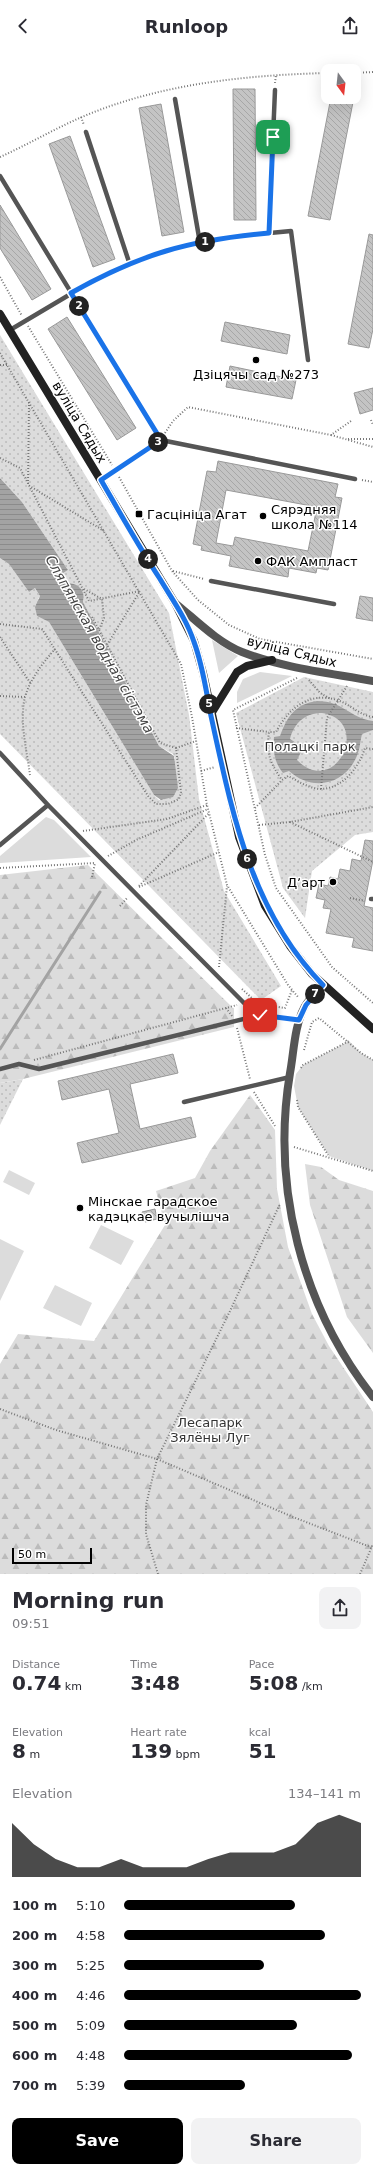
<!DOCTYPE html>
<html lang="en">
<head>
<meta charset="utf-8">
<style>
	:root { --surface:#fff; --page:#f2f2f3; --text:#2b2b33; --muted:#7c7c81; --accent:#000 }
	body { margin:0; font-family:"DejaVu Sans",sans-serif; background:var(--page); color:var(--text); height:100vh; display:flex; flex-direction:column; font-size:15px; white-space:nowrap }
	* { box-sizing:border-box; margin:0 }
	p { font-size:13px; color:var(--muted) }
	.icon { flex:none; width:22px; height:22px; fill:none; stroke:currentColor; stroke-width:2; stroke-linecap:round; stroke-linejoin:round }
	.map { position:relative; height:1522px; overflow:hidden }
	.details { display:flex; flex-direction:column; background:var(--surface); flex:1 }
	.details>* { flex:none }
	.needle { width:26px; rotate:165deg }
	.buttons { position:absolute; left:321px; top:12px; display:grid; gap:8px }
	.buttons a { display:grid; place-items:center; width:40px; height:40px; border-radius:8px; background:var(--surface); box-shadow:0 4px 16px #0002; font-size:20px }
	.scale { position:absolute; left:12px; bottom:10px; width:80px; box-sizing:border-box; padding-left:4px; border:2px solid #000; border-top:0; font-size:11px; line-height:14px; white-space:nowrap; color:#000; -webkit-text-stroke:3px #fff; paint-order:stroke }
	.pin { position:absolute; display:grid; place-items:center; width:34px; height:34px; color:#fff; margin:-17px; border-radius:8px; box-shadow:0 2px 6px #0006 }
	.km { position:absolute; width:20px; height:20px; margin:-10px; border-radius:50%; background:#222; color:#fff; font-size:11px; line-height:20px; text-align:center }
	.round { display:grid; place-items:center; flex:none; width:42px; height:42px; border-radius:8px; background:var(--page) }
	.headline { display:flex; align-items:center; justify-content:space-between; height:68px; padding:0 12px }
	h1 { font-size:22px; font-weight:600; line-height:30px }
	.figures { display:grid; grid-template-columns:repeat(3,1fr); gap:6px; height:68px; padding:4px 12px }
	.figures div { display:grid; align-content:center }
	.figures b { font-size:20px; font-weight:600 }
	.figures small { font-size:11px; font-weight:400 }
	.figures p { font-size:11px }
	.chart { height:112px; padding:8px 12px }
	.chart p { display:flex; justify-content:space-between }
	.chart svg { width:100%; height:72px; margin-top:4px; fill:var(--accent); opacity:.7 }
	.cta { display:flex; gap:8px; margin-top:auto; padding:8px 12px }
	.cta a { flex:1; height:46px; border-radius:8px; background:var(--accent); color:#fff; font-size:16px; font-weight:600; line-height:46px; text-align:center }
	.cta a+a { background:var(--page); color:var(--text) }
	ul { padding:0 12px; list-style:none; font-size:13px }
	li { display:grid; grid-template-columns:64px 48px 1fr; align-items:center; height:30px }
	li i { height:10px; border-radius:5px; background:var(--accent) }
	header { display:flex; justify-content:space-between; align-items:center; height:52px; padding:0 12px; background:var(--surface); font-size:18px; font-weight:600 }
	.map>svg:first-child { display:block }
</style>
</head>
<body>
<header><svg class="icon" aria-label="back" viewBox="0 0 24 24"><path d="M15 5l-7 7 7 7"/></svg>Runloop<svg class="icon" aria-label="share" viewBox="0 0 24 24"><path d="M12 15V3M7 8l5-5 5 5M5 13v7h14v-7"/></svg></header>
<div class="map">
<svg width="373" height="1522" viewBox="0 0 373 1522">
	<defs>
		<pattern id="forest-firs" width="22" height="20" patternUnits="userSpaceOnUse"><rect width="22" height="20" fill="#dcdcdc"/><path d="M5 1l3.5 6h-7zM16 11l3.5 6h-7z" fill="#bbb"/></pattern>
		<pattern id="park-dots" width="8" height="8" patternUnits="userSpaceOnUse"><rect width="8" height="8" fill="#dcdcdc"/><path d="M2 2h.1M6 6h.1" fill="none" stroke="#bbb" stroke-width="1.8" stroke-linecap="round"/></pattern>
		<pattern id="water-rules" width="6" height="5" patternUnits="userSpaceOnUse"><rect width="6" height="5" fill="#a3a3a3"/><path d="M0 2.5h6" fill="none" stroke="#8b8b8b"/></pattern>
		<pattern id="building-back-hatch" width="6" height="6" patternUnits="userSpaceOnUse"><rect width="6" height="6" fill="#c4c4c4"/><path d="M-1 5l2 2M0 0l6 6M5-1l2 2" fill="none" stroke="#a7a7a7"/></pattern>
	</defs>
	<rect width="100%" height="100%" fill="#fff"/>
	<!-- grass -->
	<path fill="#dcdcdc" d="M212,588L238,604L219,621Z
		M260,620L292,624L237,651V640L243,627Z
		M46,765L54,768L91,805L0,811V804Z
		M349,989L361,1001L373,1008V1119L329,1104L298,1055L294,1034L296,1022L303,1013Z
		M9,1118L35,1131L29,1143L3,1130Z
		M101,1173L134,1189L121,1213L89,1196Z
		M0,1187L24,1199L0,1249Z
		M55,1233L92,1251L81,1274L43,1256Z"/>
	<!-- forest -->
	<path fill="url(#forest-firs)" d="M88,813L234,957V975L23,1027L0,1031V823Z
		M250,1043L275,1078L277,1137L288,1195L312,1262L329,1294L373,1360V1522H0V1312L18,1282L94,1289L165,1173L156,1139L195,1126L210,1099Z
		M305,1112L321,1115L339,1128L373,1139V1301L347,1265L310,1153Z"/>
	<!-- park -->
	<path fill="url(#park-dots)" d="M0,283L169,561L189,663L199,747L224,839L281,934L261,948L0,682V506L9,512L29,540L35,536L40,544L38,547L37,564L49,570L154,743L159,748H164L175,706L173,702L159,694L83,550L84,547L68,531H64L60,523L68,518L22,450L0,426Z
		M304,625L373,640V780L355,783L312,819L305,866L283,836L236,661Z
		M23,1027L0,1073V1031Z"/>
	<!-- water -->
	<path fill="url(#water-rules)" fill-rule="evenodd" d="M0,426L22,450L68,518L60,523L64,531C77,530 86,537 83,550L159,694L174,704L178,736L173,745L161,748L154,743L49,570L37,564L35,555L40,544L35,536L29,540L9,512L0,506Z
		M317,649C344,649 349,666 373,669V678L362,682C360,690 360,698 356,706C343,734 311,739 289,719L283,721C274,710 273,699 274,685L280,684C287,665 295,652 317,649ZM322,661C373,669 335,747 297,708L301,700V694L290,687C294,671 305,661 322,661Z"/>
	<g fill="none" stroke-linecap="round" stroke-linejoin="round">
		<!-- stream -->
		<path stroke="#a3a3a3" stroke-width="3" d="M0,997L100,840"/>
	</g>
	<!-- building -->
	<path fill="url(#building-back-hatch)" stroke="#999" fill-rule="evenodd" d="M233,37H255L256,168H234Z
		M331,45H354L330,168L308,164Z
		M161,52L184,180L162,184L139,56Z
		M70,84L115,207L93,215L49,92Z
		M0,153L51,237L32,248L0,196Z
		M369,182L373,183V277L369,296L348,292Z
		M67,265L136,376L117,388L48,277Z
		M225,270L290,283L287,302L221,289Z
		M230,314L296,328L292,347L226,335Z
		M373,336V358L360,362L354,341Z
		M218,409L338,432L335,445L342,446L328,518L317,516L316,521L289,516L288,525L229,514L231,504L201,498L202,494L193,492L207,419L216,420ZM226,438L317,455L308,499L235,485L233,494L216,491Z
		M360,544L373,546V569L356,566Z
		M365,788L373,789V808L364,854L373,856V899L352,895L354,886L326,881L331,857L323,856L325,848L316,846L319,832L328,834L330,825L338,827L340,817L350,819L352,807L361,809Z
		M173,1002L178,1021L130,1032L140,1077L191,1065L196,1085L82,1111L77,1091L119,1081L109,1037L62,1048L58,1029Z
		M155,1157L157,1167L145,1170L142,1160Z"/>
	<g fill="none" stroke-linecap="round" stroke-linejoin="round">
		<!-- path -->
		<path stroke="#777" stroke-width="2" stroke-dasharray="1 2" stroke-linecap="butt" d="M354,21L373,20
			M275,31L276,23
			M81,65L84,73
			M0,105C27,93 54,77 82,65C159,32 245,23 328,21
			M0,225L22,264
			M28,274L112,413
			M0,301L181,612L192,665L207,753L227,833L288,933L298,945
			M0,313H7
			M29,350L28,433L104,479
			M371,368L373,373
			M165,381L173,369L188,355L331,383L351,369
			M331,383L373,395
			M348,387H373
			M0,406L20,416L89,549L140,539
			M119,425L172,519L198,548L229,573L260,587L373,607
			M362,428L373,430
			M173,519L204,527
			M84,537L102,547L104,566L99,578
			M0,572L42,577L148,744L156,752H168L179,747L181,740L176,696L160,691L92,565
			M0,585L31,632
			M107,593L140,539
			M297,626L233,658L265,803L276,836L332,915L373,951
			M309,628L320,641L331,647
			M0,644L25,645
			M373,665C359,663 350,652 337,648C309,639 288,657 276,680H269C266,701 270,711 282,728L288,724C298,729 308,736 320,737C343,737 359,715 365,696L373,697
			M236,676L269,680
			M176,696L196,689
			M201,719L215,715
			M30,723C27,699 19,669 25,645C30,627 43,611 55,597
			M321,737L327,666L347,634
			M255,756L282,728
			M290,770L373,810
			M259,773L290,770L373,755
			M83,779L167,767L207,753
			M108,804L136,788L208,757
			M0,816L95,811
			M92,825L95,811
			M139,834L209,761
			M139,835L219,800
			M350,846L365,849
			M120,854L128,845
			M219,915L227,834
			M242,937L255,949
			M258,952L285,956L292,938
			M226,956L232,964
			M237,976L250,1027
			M304,998L312,970L319,966L361,1001L373,1008
			M34,1008L237,953
			M301,1016L303,1013L349,989
			M254,1040L275,1074
			M297,1048L298,1055L328,1103
			M294,1095L373,1119
			M0,1357L56,1378L157,1407L293,1465L373,1496
			M158,1522L146,1482V1453L157,1407L230,1259L280,1152
			M360,1522L373,1492"/>
		<!-- service -->
		<path stroke="#555" stroke-width="4.5" d="M175,47L200,191
			M86,80L130,213
			M0,124L161,388
			M269,181L275,38
			M10,278L101,224L166,199L229,185L291,179L308,308
			M101,428L161,388L355,427
			M211,529L334,552
			M0,701L48,753L244,951L260,963L299,968
			M0,793L48,753
			M371,847H373
			M0,1017L19,1012L39,1017L260,963
			M184,1050L290,1025"/>
		<!-- minor -->
		<path stroke="#555" stroke-width="8" d="M323,933C317,940 310,946 305,954C294,974 294,1000 290,1021C271,1135 302,1255 373,1345"/>
		<!-- tertiary -->
		<path stroke="#555" stroke-width="8" d="M175,551C195,567 217,590 242,600C283,616 330,621 373,629"/>
		<!-- secondary -->
		<path stroke="#222" stroke-width="8" d="M0,262L175,551L194,589L203,621L239,785L265,854L290,894L312,922L373,977
			M211,662L237,620L247,614L272,608"/>
	</g>
	<g fill="none" stroke-linecap="round" stroke-linejoin="round">
		<!-- route casing -->
		<g stroke="#fff" stroke-width="8">
			<path id="route" d="M260,963L299,968L306,953L323,933C251,860 232,760 211,664C206,639 203,614 194,590C187,568 172,547 160,527C139,495 120,461 101,428L161,388L71,241C101,224 133,209 166,199C199,189 235,184 269,181L273,85"/>
		</g>
		<!-- route -->
		<use href="#route" stroke="#1a73e8" stroke-width="5"/>
	</g>
	<!-- markers -->
	<g fill="#000" stroke="#fff" stroke-width="1.5">
		<circle cx="256" cy="308" r="4"/>
		<rect x="135" y="458" width="8" height="8" rx="2"/>
		<circle cx="263" cy="464" r="4"/>
		<circle cx="258" cy="509" r="4"/>
		<circle cx="333" cy="830" r="4"/>
		<circle cx="80" cy="1156" r="4"/>
	</g>
	<g text-anchor="middle" stroke-width="3" stroke-linejoin="round" paint-order="stroke">
		<!-- poi labels -->
		<g font-size="13" fill="#000" stroke="#fff" text-anchor="start">
			<text x="256" y="327" text-anchor="middle">Дзіцячы сад №273</text>
			<text x="271" y="462">Сярэдняя<tspan x="271" dy="15">школа №114</tspan></text>
			<text x="147" y="467">Гасцініца Агат</text>
			<text x="266" y="514">ФАК Ампласт</text>
			<text x="325" y="835" text-anchor="end">Дʼарт</text>
			<text x="88" y="1154">Мінскае гарадское<tspan x="88" dy="15">кадэцкае вучылішча</tspan></text>
		</g>
		<!-- street labels -->
		<g font-size="13" fill="#000" stroke="#fff">
			<text transform="translate(80 370) rotate(59)" y="5">вуліца Сядых</text>
			<text transform="translate(292 599) rotate(14)" y="5">вуліца Сядых</text>
		</g>
		<!-- park labels -->
		<g font-size="13" fill="#333" stroke="#fff">
			<text x="310" y="699">Полацкі парк</text>
			<text x="210" y="1375">Лесапарк<tspan x="210" dy="15">Зялёны Луг</tspan></text>
		</g>
		<!-- water labels -->
		<g font-size="14" font-style="italic" fill="#444" stroke="#fff">
			<text transform="translate(100 592) rotate(60)" y="5">Сляпянская водная сістэма</text>
		</g>
	</g>
</svg>
<div class="buttons">
<a><svg class="needle" viewBox="-14 -14 28 28"><path d="M0-13l5 13h-10z" fill="#e53935"/><path d="M0 13l5-13h-10z" fill="#7c7c81"/></svg></a>
</div>
<div class="scale">50 m</div>
<div class="pin" style="left:273px;top:85px;background:#1e9e55"><svg class="icon" aria-label="arrive" viewBox="0 0 24 24"><path d="M6 21V4h12l-3 4 3 4H6"/></svg></div>
<div class="pin" style="left:260px;top:963px;background:#d93025"><svg class="icon" aria-label="check" viewBox="0 0 24 24"><path d="M5 12l5 5 9-10"/></svg></div>
<b class="km" style="left:205px;top:190px">1</b>
<b class="km" style="left:79px;top:254px">2</b>
<b class="km" style="left:158px;top:390px">3</b>
<b class="km" style="left:148px;top:507px">4</b>
<b class="km" style="left:209px;top:652px">5</b>
<b class="km" style="left:247px;top:807px">6</b>
<b class="km" style="left:315px;top:942px">7</b>
</div>
<section class="details">
<div class="headline"><div><h1>Morning run</h1><p>09:51</p></div><a class="round"><svg class="icon" aria-label="share" viewBox="0 0 24 24"><path d="M12 15V3M7 8l5-5 5 5M5 13v7h14v-7"/></svg></a></div>
<div class="figures">
<div><p>Distance</p><b>0.74<small> km</small></b></div>
<div><p>Time</p><b>3:48</b></div>
<div><p>Pace</p><b>5:08<small> /km</small></b></div>
</div>
<div class="figures">
<div><p>Elevation</p><b>8<small> m</small></b></div>
<div><p>Heart rate</p><b>139<small> bpm</small></b></div>
<div><p>kcal</p><b>51</b></div>
</div>
<div class="chart"><p><span>Elevation</span>134–141 m</p>
<svg viewBox="0 0 160 44" preserveAspectRatio="none"><path d="M0 44V11L10 24L20 33L30 38L40 38L50 33L60 38L70 38L80 38L90 33L100 29L110 29L120 29L130 24L140 11L150 6L160 11V44z"/></svg>
</div>
<ul>
<li><b>100 m</b>5:10<i style="width:72%"></i></li>
<li><b>200 m</b>4:58<i style="width:85%"></i></li>
<li><b>300 m</b>5:25<i style="width:59%"></i></li>
<li><b>400 m</b>4:46<i style="width:100%"></i></li>
<li><b>500 m</b>5:09<i style="width:73%"></i></li>
<li><b>600 m</b>4:48<i style="width:96%"></i></li>
<li><b>700 m</b>5:39<i style="width:51%"></i></li>
</ul>
<div class="cta"><a>Save</a><a>Share</a></div>
</section>
</body>
</html>
